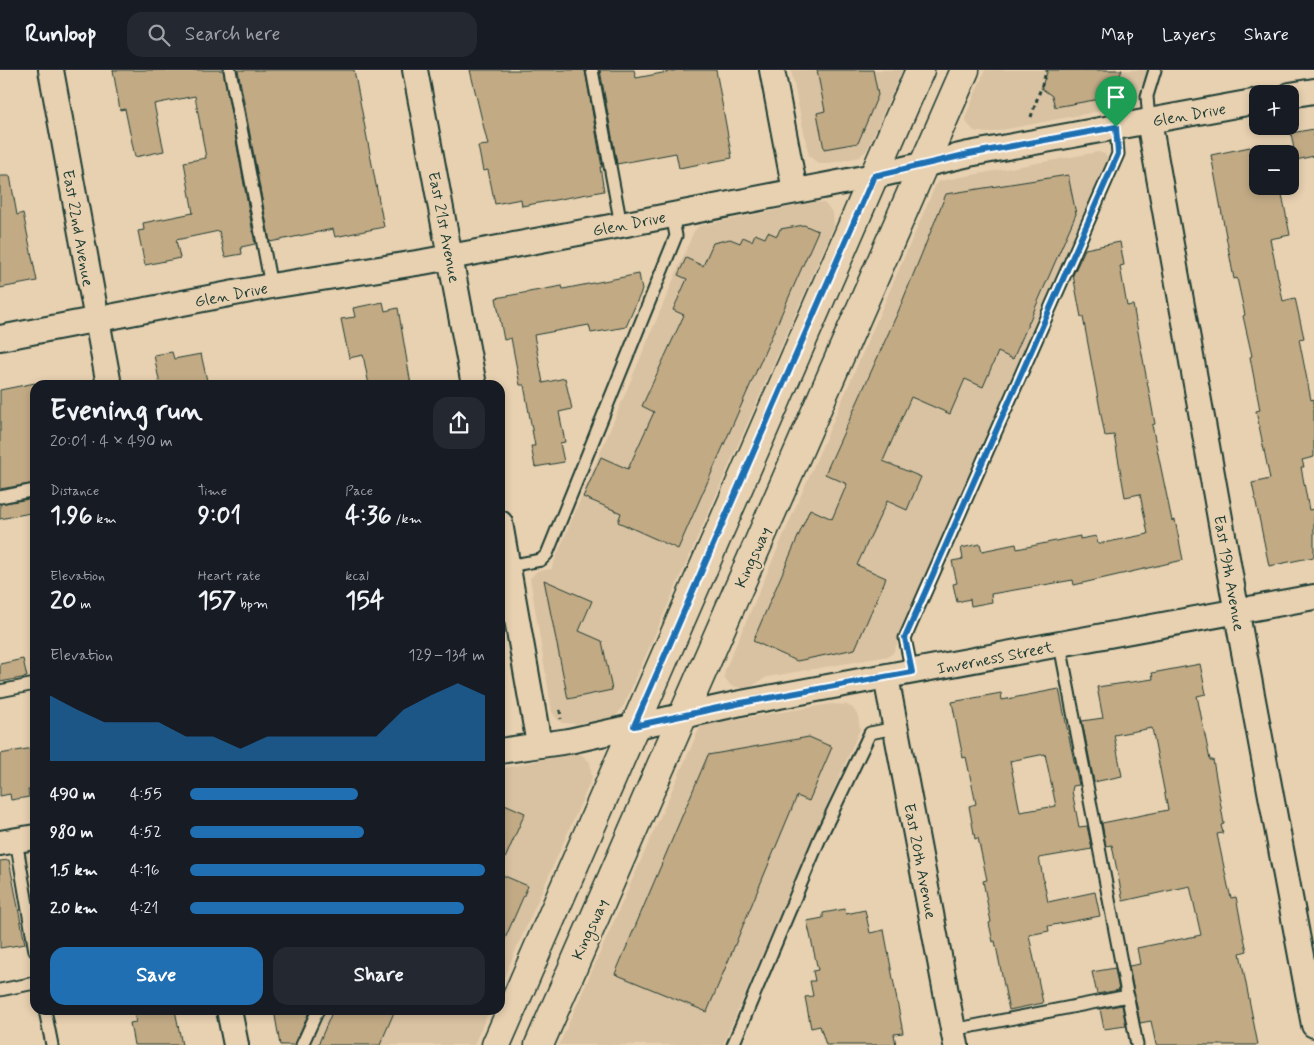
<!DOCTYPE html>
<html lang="en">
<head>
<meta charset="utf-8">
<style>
	:root { --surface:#171b24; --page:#242831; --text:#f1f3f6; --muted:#9ea1a6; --line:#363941; --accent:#1f6fb2 }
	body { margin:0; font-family:Mynerve,sans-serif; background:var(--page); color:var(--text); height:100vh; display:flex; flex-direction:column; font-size:19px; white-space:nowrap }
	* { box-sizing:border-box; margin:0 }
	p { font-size:16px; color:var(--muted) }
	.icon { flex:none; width:28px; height:28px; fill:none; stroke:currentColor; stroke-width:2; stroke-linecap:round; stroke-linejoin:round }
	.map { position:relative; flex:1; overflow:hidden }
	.details { position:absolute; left:30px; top:310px; width:475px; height:635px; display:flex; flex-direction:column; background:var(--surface); border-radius:15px; box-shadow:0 2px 8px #0003 }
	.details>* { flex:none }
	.fabs { position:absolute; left:1249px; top:15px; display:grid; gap:10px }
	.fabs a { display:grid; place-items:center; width:50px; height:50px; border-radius:10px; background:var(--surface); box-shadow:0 2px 8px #0003; font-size:25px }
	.pin { position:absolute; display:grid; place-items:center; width:42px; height:42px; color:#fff; margin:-51px -21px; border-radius:50% 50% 50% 0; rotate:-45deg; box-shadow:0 0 5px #0007 }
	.pin .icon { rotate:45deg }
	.round { display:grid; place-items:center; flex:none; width:52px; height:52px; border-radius:15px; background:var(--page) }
	.head { display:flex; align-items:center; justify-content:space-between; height:85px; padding:0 20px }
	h1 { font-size:28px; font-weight:700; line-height:38px }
	.figures { display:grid; grid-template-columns:repeat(3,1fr); gap:8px; height:85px; padding:5px 20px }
	.figures div { display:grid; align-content:center }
	.figures b { font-size:25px; font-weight:700 }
	.figures small { font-size:14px; font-weight:400 }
	.figures p { font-size:14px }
	.chart { height:140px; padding:10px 20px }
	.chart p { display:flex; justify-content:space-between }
	.chart svg { width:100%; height:90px; margin-top:5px; fill:var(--accent); opacity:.7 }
	.action { display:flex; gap:10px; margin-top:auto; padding:10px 20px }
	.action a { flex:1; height:58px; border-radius:15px; background:var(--accent); color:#fff; font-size:20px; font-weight:700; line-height:58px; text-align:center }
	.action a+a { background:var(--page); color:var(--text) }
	ul { padding:0 20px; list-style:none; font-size:16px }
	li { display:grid; grid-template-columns:80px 60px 1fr; align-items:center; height:38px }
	li i { height:12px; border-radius:6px; background:var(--accent) }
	header { display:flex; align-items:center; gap:30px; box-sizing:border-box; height:70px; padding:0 25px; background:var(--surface); border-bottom:1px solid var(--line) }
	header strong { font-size:24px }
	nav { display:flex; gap:28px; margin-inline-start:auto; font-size:18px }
	.search { width:350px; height:45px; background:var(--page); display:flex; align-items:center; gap:12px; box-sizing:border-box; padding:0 18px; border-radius:15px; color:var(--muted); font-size:19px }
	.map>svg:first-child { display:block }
</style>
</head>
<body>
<header>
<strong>Runloop</strong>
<div class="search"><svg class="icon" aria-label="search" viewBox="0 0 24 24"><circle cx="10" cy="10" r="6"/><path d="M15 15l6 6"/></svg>Search here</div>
<nav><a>Map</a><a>Layers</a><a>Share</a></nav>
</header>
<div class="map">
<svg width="1314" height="975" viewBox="0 0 1314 975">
	<rect width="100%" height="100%" fill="#e8d1b1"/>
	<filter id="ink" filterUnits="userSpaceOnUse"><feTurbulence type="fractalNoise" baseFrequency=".02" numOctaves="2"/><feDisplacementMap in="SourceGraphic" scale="10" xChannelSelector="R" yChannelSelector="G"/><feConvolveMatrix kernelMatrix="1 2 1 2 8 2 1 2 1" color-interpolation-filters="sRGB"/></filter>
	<g filter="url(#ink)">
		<!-- built -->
		<path fill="#d9c2a2" d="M791,0H902L867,80L860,87L826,94H819L809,86Z
			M985,0H1155L1150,14H1142L1131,35L987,63L974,61L966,52V45Z
			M1098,82L1105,84L1109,93L893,583L889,586L767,607L747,619L731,616L724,608L725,600L936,114L939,111Z
			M816,132L824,133L833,143L834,156L624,635L616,646L609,648L576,654L562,653L556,648L552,642L530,508L537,501L551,499L694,161L699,156Z
			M831,634L847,635L853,638L858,646L860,659L723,975H559L700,657L707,654Z
			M574,683L582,685L590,692L592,708L500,916V699Z
			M326,940H489L474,975H310Z"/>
		<!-- building -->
		<path fill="#c2aa85" stroke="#1f3d34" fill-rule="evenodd" d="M113,0H223L255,174L241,177L242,184L225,187L219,161L176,170L180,188L145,195L138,161L144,160L143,153L193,143L184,92L206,88L195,26L154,34L164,81L135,87L125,39L120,40Z
			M238,0H354L384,157L335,167L333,159L270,172Z
			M470,0H585L602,97H600L604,121L522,136L521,129L495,134L488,100L483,101L478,76L488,75Z
			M600,0H634L636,8L678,0H716L732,88L679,98L676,83L617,94Z
			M817,0H873L878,25L858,73L824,79L817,43L825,41Z
			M1048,0H1122L1115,18L1098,21L1100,29L1055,37L1052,26L1041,18Z
			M1314,59V86L1296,90L1291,63Z
			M1250,77L1255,98H1258V116H1264L1265,122L1281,119L1290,165L1270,169L1283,231L1295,228L1304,268L1299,269L1311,330L1314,329V387L1302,390L1304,397H1301L1309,440L1314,439V487L1269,496L1252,413L1270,409L1256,341L1260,340L1250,287L1252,286L1243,246L1245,245L1237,208L1234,209L1211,85Z
			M1068,105L1076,144L1013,289L998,282L983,317L965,309L950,344L911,327L883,391L921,407L907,440L887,431L857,495L886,508L855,579L797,591L753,571L810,439L832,449L847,414L825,404L898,242L946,124Z
			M0,106H10L17,145L23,143L37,211L0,218Z
			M804,155L818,161L678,479L618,452L621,443L583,427L601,387L628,399L654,342L642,336L684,245L673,240L687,209L678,205L686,188L703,196L713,173L730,169L740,173L743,167L752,171L755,164L765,168L768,162L777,166L780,159Z
			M1120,172L1124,195L1120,196L1127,236L1133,235L1155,354L1152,355L1172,451L1175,450L1183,490L1074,515L1073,510L991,524L992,532L971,536L970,529L957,532L953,514L957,513L952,491L963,489L961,478L980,474L982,481L1016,474L1017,479L1080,466V469L1096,466L1098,474L1148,464L1140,424L1125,427L1114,365L1105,366L1083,247H1081L1073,205L1085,179Z
			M639,204L642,220L626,257L591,263L589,255L534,265L543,313L565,308L572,339L559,342L565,372L560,373L564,392L535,397L531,376H535L524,315H520L511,268L504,270L496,228L562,216L563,219Z
			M383,232L385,241L398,238L411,315H369L363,285L349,288L341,249L355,247L353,238Z
			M172,282L174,289L201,284L208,315H160L154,285Z
			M35,313V413L0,419V320Z
			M35,428V442L0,449V434Z
			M544,510L592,531L579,561L602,571L612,620L568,629Z
			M23,589L27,607L0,612V594Z
			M1200,594L1206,624L1197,626L1210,690H1213L1224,754L1221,755L1223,763L1217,764L1228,816L1231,828L1236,827L1243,863L1247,881L1240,883L1258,975H1156L1151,951L1140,953L1129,896L1140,894L1137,878L1201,865L1190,816L1123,831L1112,775L1106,776L1102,753L1168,740L1152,658L1114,665L1122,706L1094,712L1082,651L1103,648L1097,617L1153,609L1152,603Z
			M1059,619L1079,715L1073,716L1072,721L1079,757L1087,756L1092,779L1039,788L1048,832L1095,822L1100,846L1048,856L1049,861L1029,865L1043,933L1009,940L995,871L993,872L989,853L991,852L983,811L987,810L978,768L975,769L969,736L976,734L966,687L963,688L952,632L1001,623L1002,630ZM1045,684L1056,736L1020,742L1010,691Z
			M809,667L832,677L809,731L797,726L707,942L615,904L708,685Z
			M32,678L35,694V719L28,720L29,727L11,730L10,724L0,726V684Z
			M500,732L525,743L500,800Z
			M9,790L25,874L0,878V791Z
			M500,804L528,816L500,880Z
			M845,839L846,844L865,840L870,863L884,860L903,963L894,964L896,975H826L820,956L811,958L805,927L813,926L810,911H815L813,901L818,900L807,851L823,848V843Z
			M1115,898L1119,920L1097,924L1092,902Z
			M1122,935L1126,956L1104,959L1100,939Z
			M133,940H175L182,975H134L130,953L136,952Z
			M274,940H307L308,945L295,975H280Z
			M333,940H395L380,975H318Z"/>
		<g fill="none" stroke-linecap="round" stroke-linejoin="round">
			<!-- service casing -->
			<g stroke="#1f3d34" stroke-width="15">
				<path id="service" d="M230,0L271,216
					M592,0L621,155
					M1149,51L1147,26L1155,0
					M0,427L35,420
					M508,496L541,490L547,484L676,166L672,145
					M1060,575L1137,975
					M912,603L905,568L1118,84L1116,57
					M0,621L35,614
					M16,770L35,881
					M0,920L35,913
					M45,940L52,975
					M953,960L1128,926
					M302,975L318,940
					M733,975L820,768L870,663L895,658"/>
			</g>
			<!-- minor casing -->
			<g stroke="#1f3d34" stroke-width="28">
				<path id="minor" d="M51,0L109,315
					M415,0L474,315
					M772,0L795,121
					M1290,25L1314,21
					M1149,51L1241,566L1314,955
					M0,268L271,216L423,192L621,155L874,106L969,84L1258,31
					M500,453L539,674
					M886,607L956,975
					M500,681L569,671L741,633L1314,527
					M0,773L35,767
					M229,940L236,975"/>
			</g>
			<!-- primary casing -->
			<g stroke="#1f3d34" stroke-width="31">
				<path id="primary" d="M496,975L920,0
					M539,975L965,0"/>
			</g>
			<!-- path -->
			<path stroke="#1f3d34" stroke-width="3" stroke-dasharray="4 4" stroke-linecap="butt" d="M1031,47L1047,0
				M560,640L561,649"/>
			<!-- service -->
			<use href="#service" stroke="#e8d1b1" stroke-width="11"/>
			<!-- minor -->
			<use href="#minor" stroke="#e8d1b1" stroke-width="24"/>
			<!-- primary -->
			<use href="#primary" stroke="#e8d1b1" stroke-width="28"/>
		</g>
	</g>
	<g fill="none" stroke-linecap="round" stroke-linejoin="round" filter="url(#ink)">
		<!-- route casing -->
		<g stroke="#fff" stroke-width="10">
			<path id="route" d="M1116,57L1118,84L905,568L912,602L741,633L634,656L874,106L969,84Z"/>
		</g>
		<!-- route -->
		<use href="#route" stroke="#1f6fb2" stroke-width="6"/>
	</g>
	<g text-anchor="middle" stroke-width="4" stroke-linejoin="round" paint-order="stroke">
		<!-- street labels -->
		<g font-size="16" fill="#1f3d34" stroke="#e8d1b1">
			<text transform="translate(1189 44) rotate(-10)" y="6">Glen Drive</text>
			<text transform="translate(629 153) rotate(-11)" y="6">Glen Drive</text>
			<text transform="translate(445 157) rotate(79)" y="6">East 21st Avenue</text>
			<text transform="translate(79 158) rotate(80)" y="6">East 22nd Avenue</text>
			<text transform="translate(231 224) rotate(-11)" y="6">Glen Drive</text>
			<text transform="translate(752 487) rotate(-66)" y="6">Kingsway</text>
			<text transform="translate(1230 503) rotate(80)" y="6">East 19th Avenue</text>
			<text transform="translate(995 587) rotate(-11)" y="6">Inverness Street</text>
			<text transform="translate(921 791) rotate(79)" y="6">East 20th Avenue</text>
			<text transform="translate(589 859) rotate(-66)" y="6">Kingsway</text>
		</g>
	</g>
</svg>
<div class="fabs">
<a>+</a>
<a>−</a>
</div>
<div class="pin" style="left:1116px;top:57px;background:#1e9e55"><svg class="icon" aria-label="arrive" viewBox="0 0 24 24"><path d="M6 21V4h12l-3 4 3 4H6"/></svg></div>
<section class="details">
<div class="head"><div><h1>Evening run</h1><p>20:01 · 4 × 490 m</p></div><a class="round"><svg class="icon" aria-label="share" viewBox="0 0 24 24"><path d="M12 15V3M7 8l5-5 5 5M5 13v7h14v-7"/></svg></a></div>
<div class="figures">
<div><p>Distance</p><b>1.96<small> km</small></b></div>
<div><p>Time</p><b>9:01</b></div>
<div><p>Pace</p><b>4:36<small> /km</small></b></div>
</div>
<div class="figures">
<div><p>Elevation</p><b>20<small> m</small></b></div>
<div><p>Heart rate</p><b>157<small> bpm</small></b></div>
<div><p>kcal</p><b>154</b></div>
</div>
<div class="chart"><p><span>Elevation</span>129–134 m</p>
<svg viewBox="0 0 160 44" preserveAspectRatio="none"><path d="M0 44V12L10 19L20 25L30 25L40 25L50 32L60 32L70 38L80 32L90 32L100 32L110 32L120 32L130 19L140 12L150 6L160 12V44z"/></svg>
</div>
<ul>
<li><b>490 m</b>4:55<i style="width:57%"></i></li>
<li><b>980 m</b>4:52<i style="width:59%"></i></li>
<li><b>1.5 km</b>4:16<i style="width:100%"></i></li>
<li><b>2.0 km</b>4:21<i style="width:93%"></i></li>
</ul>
<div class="action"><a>Save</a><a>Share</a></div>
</section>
</div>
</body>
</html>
